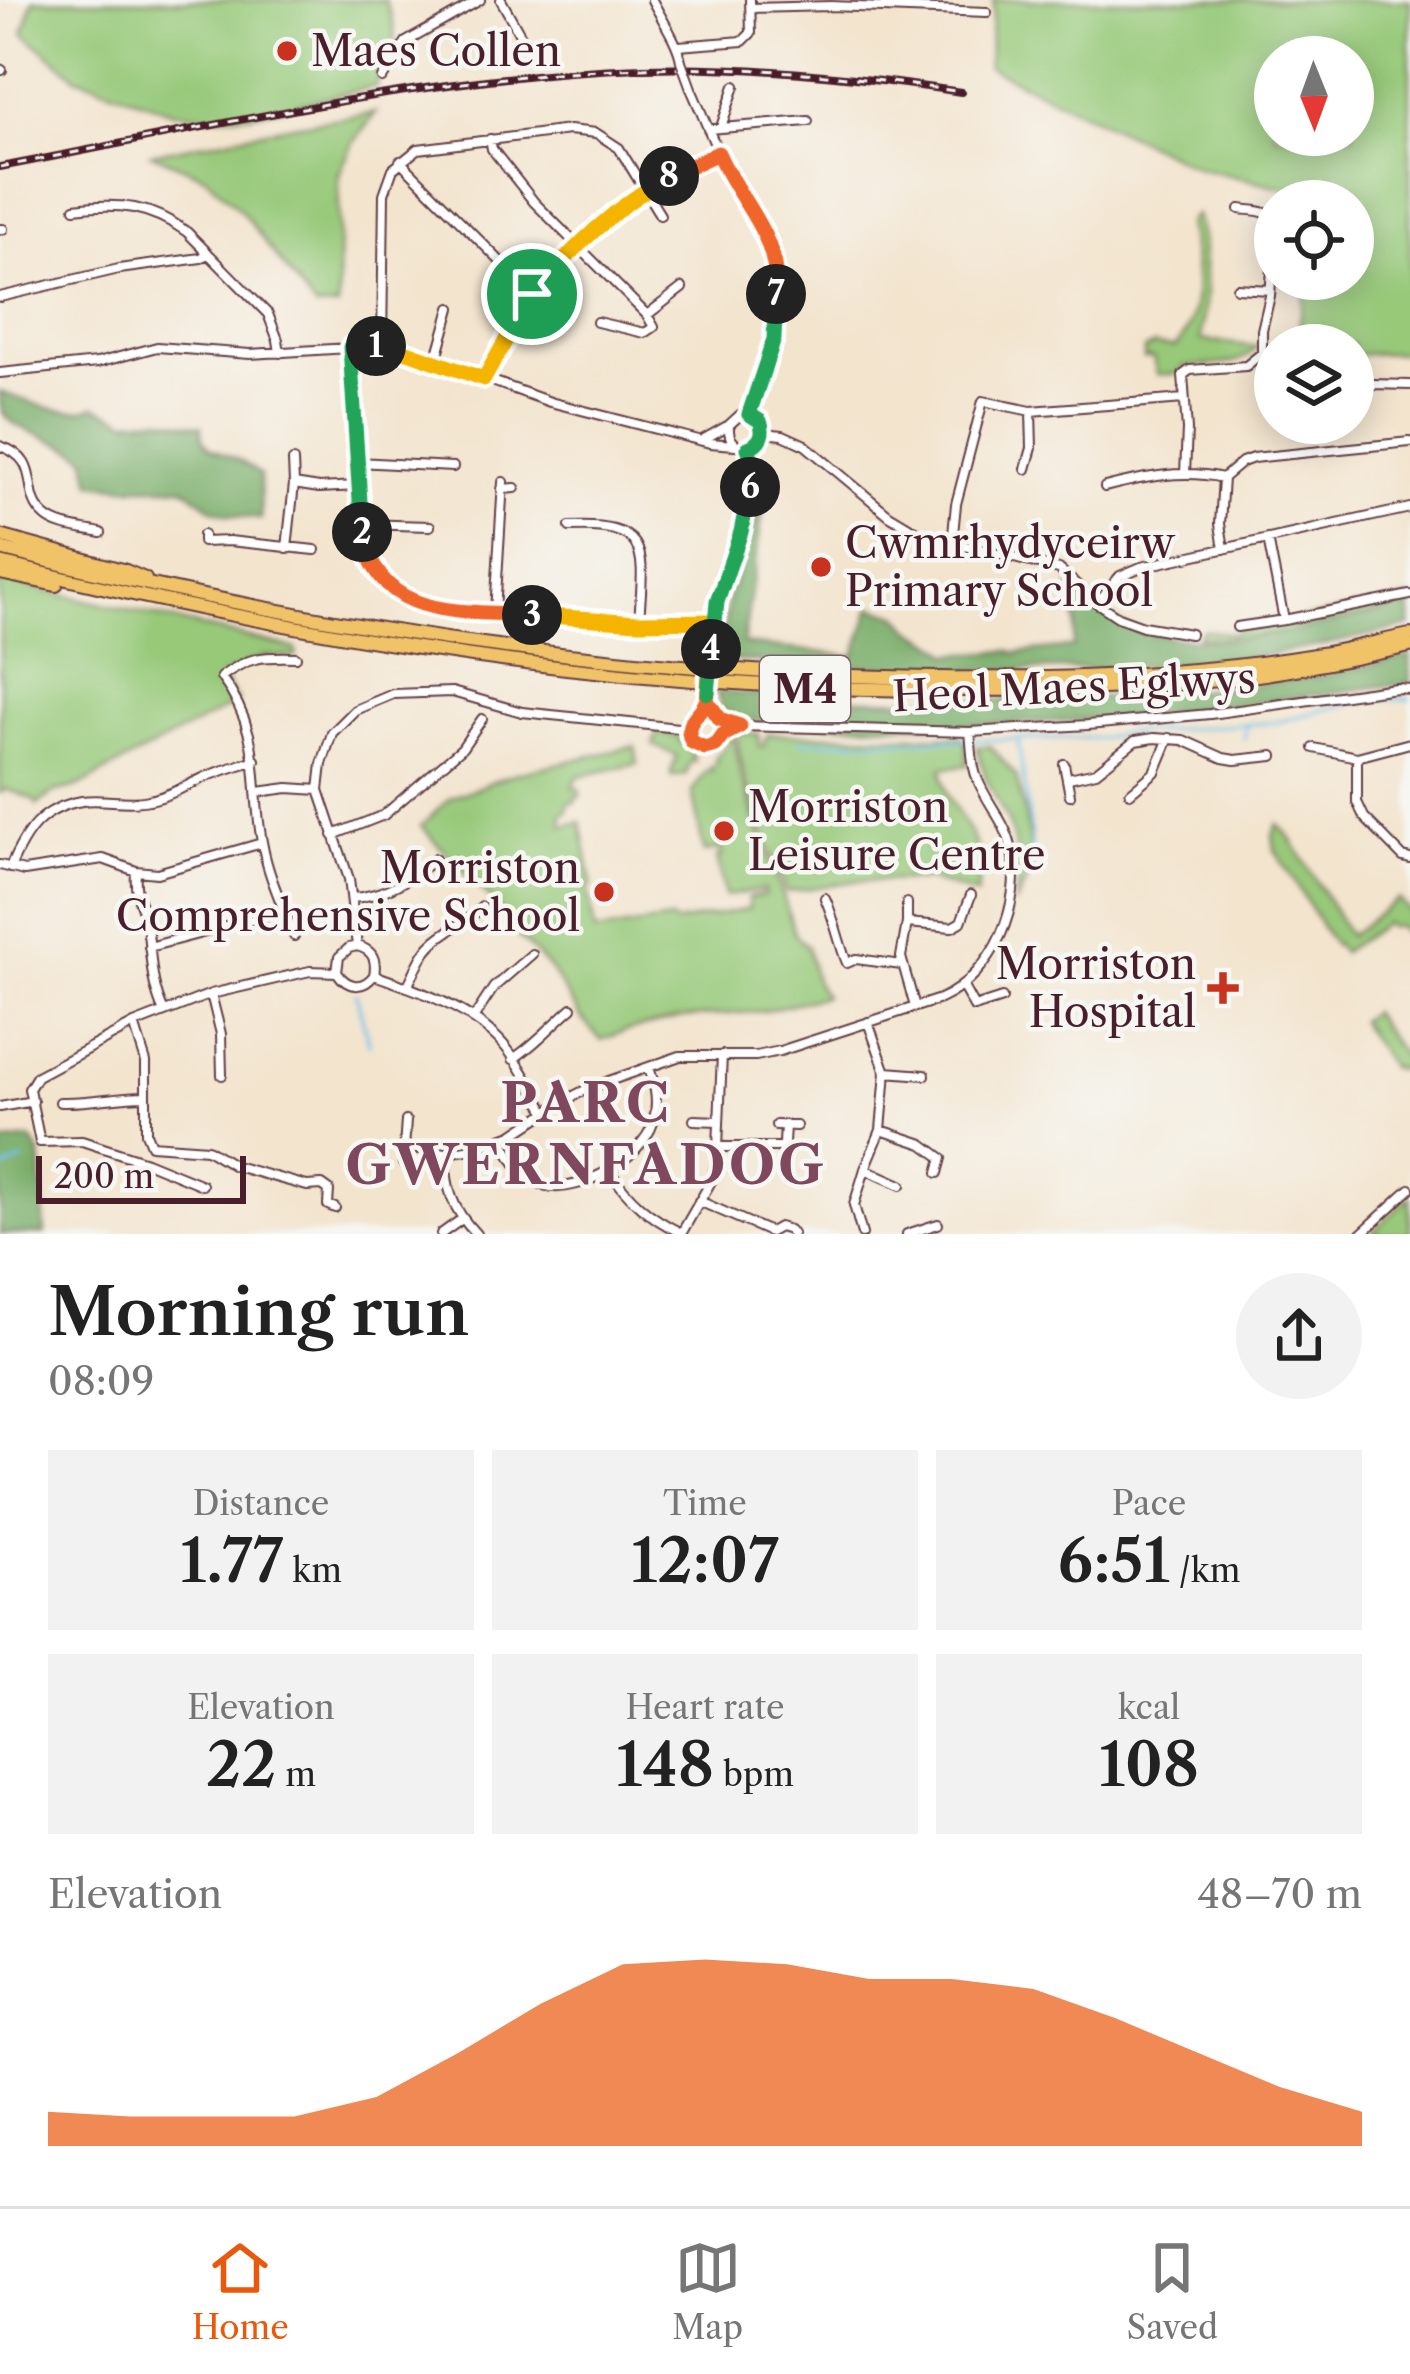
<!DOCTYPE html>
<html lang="en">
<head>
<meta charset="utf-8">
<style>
	:root { --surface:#fff; --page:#f2f2f2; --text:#222; --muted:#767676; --line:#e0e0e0; --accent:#ea580c }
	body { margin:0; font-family:"Libre Caslon Text",serif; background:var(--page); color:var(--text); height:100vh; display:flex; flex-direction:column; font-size:45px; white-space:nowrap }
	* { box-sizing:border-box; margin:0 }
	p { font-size:39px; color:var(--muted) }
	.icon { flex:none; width:66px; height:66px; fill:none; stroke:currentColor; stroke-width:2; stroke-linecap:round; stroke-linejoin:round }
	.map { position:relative; height:1234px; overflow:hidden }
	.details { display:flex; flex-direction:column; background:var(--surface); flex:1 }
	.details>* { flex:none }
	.needle { width:78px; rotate:179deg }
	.fabs { position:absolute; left:1254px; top:36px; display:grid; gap:24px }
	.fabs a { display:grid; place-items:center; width:120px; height:120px; border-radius:50%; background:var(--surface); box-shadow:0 6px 30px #0003; font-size:60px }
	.scale { position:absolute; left:36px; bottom:30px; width:210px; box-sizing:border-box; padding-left:12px; border:6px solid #4a1f2b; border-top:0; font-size:33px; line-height:42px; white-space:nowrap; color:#4a1f2b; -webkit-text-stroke:9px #f6f6f2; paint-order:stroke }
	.pin { position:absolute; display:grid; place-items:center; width:102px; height:102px; color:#fff; margin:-51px; border:6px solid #fff; border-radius:50%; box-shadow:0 3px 12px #0007 }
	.km { position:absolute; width:60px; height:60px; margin:-30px; border-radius:50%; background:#222; color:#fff; font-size:33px; line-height:60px; text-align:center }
	.round { display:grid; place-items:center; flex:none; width:126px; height:126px; border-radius:63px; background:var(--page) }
	.head { display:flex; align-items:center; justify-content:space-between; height:204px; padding:0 48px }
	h1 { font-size:66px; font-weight:600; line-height:90px }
	.stats { display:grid; grid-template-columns:repeat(3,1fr); gap:18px; height:204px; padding:12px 48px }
	.stats div { display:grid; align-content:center; border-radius:0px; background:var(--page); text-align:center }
	.stats b { font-size:60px; font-weight:600 }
	.stats small { font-size:33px; font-weight:400 }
	.stats p { font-size:33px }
	.chart { height:336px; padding:24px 48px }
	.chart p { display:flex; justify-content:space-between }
	.chart svg { width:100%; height:216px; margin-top:12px; fill:var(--accent); opacity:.7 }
	.dock { display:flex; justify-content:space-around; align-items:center; height:168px; border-top:3px solid var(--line); background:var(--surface); font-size:33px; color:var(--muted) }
	.dock a { display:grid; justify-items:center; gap:6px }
	.dock .selected { color:var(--accent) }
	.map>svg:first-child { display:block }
</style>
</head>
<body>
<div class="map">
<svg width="1410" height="1234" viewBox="0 0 1410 1234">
	<rect width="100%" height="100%" fill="#f6f6f2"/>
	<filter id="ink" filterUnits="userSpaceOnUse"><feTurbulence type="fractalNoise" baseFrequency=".00833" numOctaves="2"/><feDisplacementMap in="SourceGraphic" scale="24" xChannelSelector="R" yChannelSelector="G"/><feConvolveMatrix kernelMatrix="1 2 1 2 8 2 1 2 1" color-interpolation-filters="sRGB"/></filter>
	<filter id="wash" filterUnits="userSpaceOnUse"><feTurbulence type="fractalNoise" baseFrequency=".004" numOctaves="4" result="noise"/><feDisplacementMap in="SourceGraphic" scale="48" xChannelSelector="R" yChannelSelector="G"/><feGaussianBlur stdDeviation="2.7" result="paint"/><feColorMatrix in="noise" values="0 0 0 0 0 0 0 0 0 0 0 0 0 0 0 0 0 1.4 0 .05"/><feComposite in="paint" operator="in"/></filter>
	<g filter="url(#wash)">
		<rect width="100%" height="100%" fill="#f3e4ce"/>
		<!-- green -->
		<path fill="#97c979" stroke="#707452" stroke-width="3" fill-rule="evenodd" d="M33,0H385C391,15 398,33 392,49C386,64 377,70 377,86L251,114L218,116L173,112L76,77L23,33Z
			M994,0H1410V352L1353,355V345H1296L1307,279H1353V201H1313L1312,194L1199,168L988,67ZM1275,57H1353V135H1275Z
			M376,113L353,143L339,174L338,307L315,308L242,212L205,176L151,154L293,125Z
			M1196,215L1202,237L1206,296L1201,340L1257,347C1242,368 1211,364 1188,366L1182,367L1178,374H1157L1153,358H1144L1145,349L1155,345L1175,347C1206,318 1195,262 1188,225L1190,219Z
			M0,580L296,649V657L264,656L222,677L238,702L77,787L53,793L37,805L33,799L6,789L0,793Z
			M1410,598V605C1360,616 1243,649 1198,636L1203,630L1234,634L1237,631Z
			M657,732L677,736L687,748L694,753L692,758L695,761L690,762L686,774L672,777L671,772L677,756L653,745Z
			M740,733L759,734V747H763L768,734L961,737L965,742L968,765L942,768C943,802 972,824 979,856C981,868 978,882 977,895L930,880L855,881L787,892C767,842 743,788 737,735Z
			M733,736L741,776L759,833L782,892L795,935L807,947L815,980L824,996L764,1011L681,1018L625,1031L601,1040L582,1019L550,969L514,932L515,925L421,826L450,798L513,774L635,746L638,764L578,776L573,788L580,789V797H575V802L568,803L567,811L562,814L563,826L581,822L592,884L588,891L595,932L670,920L676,923L749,909L748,898L764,895V890L725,896L717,857L722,856L721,849L704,852L692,792L707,770L711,772V767L717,764L715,759Z
			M990,746L1016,776L1029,832L1031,872L1015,904L1019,862L1009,823L986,779L977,747Z
			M1278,824L1291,839L1349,936L1398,899L1410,912V940L1399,926L1388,927L1385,923L1342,952L1336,945L1334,946L1275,850L1273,835Z
			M1371,1012L1408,1063L1397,1070L1394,1067L1391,1068L1359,1021Z
			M1410,1197V1234H1370Z"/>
		<!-- forest -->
		<path fill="#79ad69" stroke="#62664a" stroke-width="3" d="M0,392C27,400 68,420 94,406L127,420L160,418L202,426C201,449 216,450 234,458C244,462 252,469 260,475L261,519L230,515L212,509L184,487H125L92,483L86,457C66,440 13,433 2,411C0,405 0,399 0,392Z
			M767,483L743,644L855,656L871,607L898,615L913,630L945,649L949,654L1012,651L1013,653L1073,647L1076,623L1071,585C1145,680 1311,627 1410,605V626C1357,638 1303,651 1249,657C1073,678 895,669 719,660L729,594L751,533L761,488Z
			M1410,656V683L1128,718L970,725L811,724L747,720L735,717L721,708L717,692C918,705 1121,705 1321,676C1351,671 1380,663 1410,656Z
			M30,1139L40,1153L45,1234H0V1143Z"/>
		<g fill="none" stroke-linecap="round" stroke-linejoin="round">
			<!-- stream -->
			<path stroke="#6bc1e8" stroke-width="3" d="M1244,739L1246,726
				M1018,740L1031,832L1032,863
				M798,742L1102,738L1127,733L1277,722L1366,699H1410
				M356,994L369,1044
				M0,1171L24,1160"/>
		</g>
	</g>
	<g filter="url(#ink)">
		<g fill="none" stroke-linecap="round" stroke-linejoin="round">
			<!-- minor casing -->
			<g stroke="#633d43" stroke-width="12">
				<path id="minor" d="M501,0L521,36
					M652,0C661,18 678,42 681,61
					M751,8L831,6L987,12
					M678,46L743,41L751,33L750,0
					M0,69L2,70
					M382,78L406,42L480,0
					M692,91L728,175L770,242C788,299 770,360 749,414
					M721,127L735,86
					M708,129L808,121
					M490,139L492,149L534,202L647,315L654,327L645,333L597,322
					M400,161L533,294
					M75,208C119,202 151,206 187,232L268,314L278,340L280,353
					M1240,209C1253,211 1270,209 1275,223
					M0,229H3
					M1237,288L1270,290
					M0,297L119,269L201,258L208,253
					M647,315L682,288
					M382,346L384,194L393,169L418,149L569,130L596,133L619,148L660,215
					M350,347L363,540C377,582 402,603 446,611L639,622L714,621
					M436,361L451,308
					M0,373L97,363L157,347L250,354L382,346L418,354L550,402L710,443L735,445
					M484,379C500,350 515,317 535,291C584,231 646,182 718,153
					M1353,387L1372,384L1410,385
					M749,414L760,421L763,433
					M729,425C728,439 734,447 748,448
					M763,433L783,435L805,445L889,515L924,536L1059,569L1097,603L1118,617L1143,626L1190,634
					M704,439L729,425L741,414H749
					M0,446C45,461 19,494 45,516C58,528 84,529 101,533
					M357,462L453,467
					M1026,469L1032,448L1031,411L1184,399
					M1185,473L1187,430L1183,375L1190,370L1246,366L1262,353V330L1270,296L1275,228
					M294,484L319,488L358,486
					M1105,487C1144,477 1182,469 1223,478
					M502,489L515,488
					M360,524L430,526
					M570,527C654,523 643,555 639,622
					M203,535V542L229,541L315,550
					M1268,539L1284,620
					M952,544L956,504L983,401L1031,411
					M287,548L294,484L293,461
					M1224,549L1220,524L1223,478L1242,462L1253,458L1410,442
					M1097,603L1120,576L1141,567L1410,508
					M495,612L503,482
					M1237,627L1284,620L1410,595
					M712,637C719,583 764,497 748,448
					M688,729L691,720L707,701L720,719L739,726L970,732L1088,725L1210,714L1396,688L1410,689
					M688,729L691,742L705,749C719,747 724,734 738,727
					M1314,748L1357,757L1410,743
					M1357,757V802L1364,817L1403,857L1410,859
					M1064,764L1070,795
					M1069,778L1096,772L1135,741L1154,738L1183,740L1223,758L1235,760L1273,756
					M258,792L288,788L319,790
					M1130,793L1155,772L1169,738
					M333,835L384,815L462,748L482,719
					M0,865L24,871L103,859L136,871L157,873L262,843
					M10,868C25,832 41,808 82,801C104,798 127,805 149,800C167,797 184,787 201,779C218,771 237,766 255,760
					M136,871C134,901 143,902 147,927C152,958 150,982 164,1012
					M352,898C384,896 411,879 435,859
					M825,898C835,920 838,941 847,963L856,959L902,965
					M907,903V923L901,957L915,1007
					M907,923L952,927L961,922L971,895
					M294,936C283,906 269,878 263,847C249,782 266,738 221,677C249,656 262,656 296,657
					M357,946L349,879L319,790L322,764L332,733L355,710L393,694L452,692L522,712L688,729
					M357,946C373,950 377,960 374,975
					M149,947L285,911
					M337,972C347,988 363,990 374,975
					M337,972L339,957L349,948L357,946
					M374,975C414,989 462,1005 493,1034C516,1054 531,1087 547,1113
					M407,987C415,972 421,954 433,943C448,929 467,922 482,907
					M963,987L974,1007L1002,998
					M211,994L221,1034L222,1075
					M473,1019L494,987L532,954
					M134,1024L146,1062V1133L151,1145L207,1149L235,1166L307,1186L322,1185L329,1190L328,1205L335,1208
					M513,1059C535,1045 552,1025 572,1008
					M886,1072L925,1075
					M60,1102C91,1103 116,1096 146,1096
					M0,1107L33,1101
					M694,1120L718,1121
					M776,1125L796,1126
					M881,1130L923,1144L942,1158L938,1173
					M502,1140C512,1159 522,1181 546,1186C581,1194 642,1157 653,1123C659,1104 655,1086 649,1067
					M405,1147L446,1153L474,1149L512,1135L562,1102L589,1088L680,1056H756L780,1051L940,999C994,975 1024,904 1011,846C1005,821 986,802 977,778C971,764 972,747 970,732
					M718,1147H784
					M446,1153C445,1187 452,1209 476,1234
					M783,1162L785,1125
					M403,1163L406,1121
					M865,1169L901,1185
					M609,1170C629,1200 649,1217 681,1233
					M202,1185L146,1162L82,1141L40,1142L29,1089L37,1076L134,1024L211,994L310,971L337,972
					M699,1201L770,1232L779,1227L789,1230L792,1234
					M441,1234L462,1219
					M681,1234L713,1178L718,1147L722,1055
					M862,1234L854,1205L865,1169L881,1130L886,1072L868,1022
					M907,1234L938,1224
					M1361,1234L1410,1189"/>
			</g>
			<!-- highway casing -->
			<g stroke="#633d43" stroke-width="16">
				<path id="highway" d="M0,536L126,571L145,579
					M0,549C279,620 563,666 851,676C1007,681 1167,680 1321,654C1351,649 1380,641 1410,635
					M0,563C313,640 619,690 942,690C1044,690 1148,690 1250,676C1304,669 1357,658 1410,646
					M0,573L56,585"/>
			</g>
			<!-- minor -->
			<use href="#minor" stroke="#fff" stroke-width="8"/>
			<!-- highway -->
			<use href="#highway" stroke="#f1c369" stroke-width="12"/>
			<!-- rail casing -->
			<g stroke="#4a1f2b" stroke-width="8">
				<path id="rail" d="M0,167C212,127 426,75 642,68C749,65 856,76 961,92"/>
			</g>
			<!-- rail -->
			<use href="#rail" stroke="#f6f6f2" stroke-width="3" stroke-dasharray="9" stroke-linecap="butt"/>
			<!-- minor-bridge casing -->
			<g stroke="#633d43" stroke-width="12" stroke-linecap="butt">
				<path id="minor-bridge" d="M681,61L692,91
					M707,701L712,637"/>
			</g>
			<!-- minor-bridge -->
			<use href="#minor-bridge" stroke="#fff" stroke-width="8"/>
		</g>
	</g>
	<g fill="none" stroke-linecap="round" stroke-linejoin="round" filter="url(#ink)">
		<!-- split-1 casing -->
		<g stroke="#fff" stroke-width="24">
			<path id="split-1" d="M376,346L399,349L484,379L532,294"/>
		</g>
		<!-- split-2 casing -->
		<g stroke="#fff" stroke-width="24">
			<path id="split-2" d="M362,532L350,347L376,346"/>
		</g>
		<!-- split-3 casing -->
		<g stroke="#fff" stroke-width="24">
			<path id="split-3" d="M362,532C379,622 461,610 532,615"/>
		</g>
		<!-- split-4 casing -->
		<g stroke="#fff" stroke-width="24">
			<path id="split-4" d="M532,615L639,622L714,621L711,649"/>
		</g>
		<!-- split-5 casing -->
		<g stroke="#fff" stroke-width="24">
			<path id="split-5" d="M708,693C707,714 680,719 692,742L705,748L716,745L723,735L740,726L720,719L707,701L711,649"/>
		</g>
		<!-- split-6 casing -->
		<g stroke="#fff" stroke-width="24">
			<path id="split-6" d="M708,693L717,602L741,532L750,487"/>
		</g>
		<!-- split-7 casing -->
		<g stroke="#fff" stroke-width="24">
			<path id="split-7" d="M750,487L752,460L748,448C761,443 765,433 760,421L749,414L774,339L776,294"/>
		</g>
		<!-- split-8 casing -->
		<g stroke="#fff" stroke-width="24">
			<path id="split-8" d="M669,176L718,153C741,206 779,233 776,294"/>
		</g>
		<!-- split-9 casing -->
		<g stroke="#fff" stroke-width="24">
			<path id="split-9" d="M532,294C573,249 615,206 669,176"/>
		</g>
		<!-- split-1 -->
		<use href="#split-1" stroke="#f5b400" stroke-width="15"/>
		<!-- split-2 -->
		<use href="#split-2" stroke="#22a559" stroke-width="15"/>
		<!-- split-3 -->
		<use href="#split-3" stroke="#f0652b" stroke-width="15"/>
		<!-- split-4 -->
		<use href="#split-4" stroke="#f5b400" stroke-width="15"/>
		<!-- split-5 -->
		<use href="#split-5" stroke="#f0652b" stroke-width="15"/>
		<!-- split-6 -->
		<use href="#split-6" stroke="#22a559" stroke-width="15"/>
		<!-- split-7 -->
		<use href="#split-7" stroke="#22a559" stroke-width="15"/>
		<!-- split-8 -->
		<use href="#split-8" stroke="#f0652b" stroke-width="15"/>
		<!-- split-9 -->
		<use href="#split-9" stroke="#f5b400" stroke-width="15"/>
	</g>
	<!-- markers -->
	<g fill="#c8321e" stroke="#f6f6f2" stroke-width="4.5">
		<circle cx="287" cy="51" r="12"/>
		<circle cx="821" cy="567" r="12"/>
		<circle cx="724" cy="831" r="12"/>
		<circle cx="604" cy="892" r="12"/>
		<path d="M1217 970h12v12h12v12h-12v12h-12v-12h-12v-12h12z"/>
	</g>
	<g text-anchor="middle" stroke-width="9" stroke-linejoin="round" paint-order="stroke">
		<!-- shield labels -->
		<rect fill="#f6f6f2" stroke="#7e6067" stroke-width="3" x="760" y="656" width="90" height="66" rx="9"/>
		<g font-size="39" font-weight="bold" fill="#4a1f2b">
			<text x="805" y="703">M4</text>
		</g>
		<!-- poi labels -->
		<g font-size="42" fill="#4a1f2b" stroke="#f6f6f2" text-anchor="start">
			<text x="311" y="66">Maes Collen</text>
			<text x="845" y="558">Cwmrhydyceirw<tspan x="845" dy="48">Primary School</tspan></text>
			<text x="748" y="822">Morriston<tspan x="748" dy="48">Leisure Centre</tspan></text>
			<text x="580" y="883" text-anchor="end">Morriston<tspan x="580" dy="48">Comprehensive School</tspan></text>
			<text x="1196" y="979" text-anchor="end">Morriston<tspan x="1196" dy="48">Hospital</tspan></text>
		</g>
		<!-- street labels -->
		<g font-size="42" fill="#4a1f2b" stroke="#f6f6f2">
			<text transform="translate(1074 687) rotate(-3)" y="15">Heol Maes Eglwys</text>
		</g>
		<!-- district labels -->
		<g font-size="54" font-weight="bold" letter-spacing="3" fill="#80485d" stroke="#f6f6f2">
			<text x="586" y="1122">PARC<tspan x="586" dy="62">GWERNFADOG</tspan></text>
		</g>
	</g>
</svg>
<div class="fabs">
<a><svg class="needle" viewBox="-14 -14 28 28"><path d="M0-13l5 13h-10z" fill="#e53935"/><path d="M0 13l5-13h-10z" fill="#767676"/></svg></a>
<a><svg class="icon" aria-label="locate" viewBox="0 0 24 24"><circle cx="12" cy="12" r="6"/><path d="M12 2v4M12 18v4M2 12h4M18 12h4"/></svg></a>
<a><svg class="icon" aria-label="layers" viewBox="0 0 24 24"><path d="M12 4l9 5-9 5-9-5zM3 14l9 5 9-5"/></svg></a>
</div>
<div class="scale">200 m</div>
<div class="pin" style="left:532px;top:294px;background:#1e9e55"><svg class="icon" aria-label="arrive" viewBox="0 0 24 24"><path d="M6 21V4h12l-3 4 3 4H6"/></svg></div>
<b class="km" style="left:376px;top:346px">1</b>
<b class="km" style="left:362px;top:532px">2</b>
<b class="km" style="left:532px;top:615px">3</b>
<b class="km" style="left:711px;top:649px">4</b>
<b class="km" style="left:750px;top:487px">6</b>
<b class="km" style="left:776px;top:294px">7</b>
<b class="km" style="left:669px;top:176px">8</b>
</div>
<section class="details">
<div class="head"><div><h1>Morning run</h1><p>08:09</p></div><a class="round"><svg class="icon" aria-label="share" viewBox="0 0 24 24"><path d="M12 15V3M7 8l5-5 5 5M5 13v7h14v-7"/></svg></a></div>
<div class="stats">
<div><p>Distance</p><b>1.77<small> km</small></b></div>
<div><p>Time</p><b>12:07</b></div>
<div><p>Pace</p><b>6:51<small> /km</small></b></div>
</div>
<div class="stats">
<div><p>Elevation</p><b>22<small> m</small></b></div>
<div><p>Heart rate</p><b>148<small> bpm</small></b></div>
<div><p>kcal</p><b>108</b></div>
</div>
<div class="chart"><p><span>Elevation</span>48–70 m</p>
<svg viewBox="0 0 160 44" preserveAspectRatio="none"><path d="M0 44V37L10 38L20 38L30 38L40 34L50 25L60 15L70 7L80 6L90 7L100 10L110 10L120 12L130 18L140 25L150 32L160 37V44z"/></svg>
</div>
</section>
<nav class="dock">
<a class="selected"><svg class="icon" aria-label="home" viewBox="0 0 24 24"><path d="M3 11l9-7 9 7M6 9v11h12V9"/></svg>Home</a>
<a><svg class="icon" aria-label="map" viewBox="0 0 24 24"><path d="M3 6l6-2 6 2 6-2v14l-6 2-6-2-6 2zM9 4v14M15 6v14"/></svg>Map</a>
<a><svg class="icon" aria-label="saved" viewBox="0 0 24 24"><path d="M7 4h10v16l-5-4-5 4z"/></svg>Saved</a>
</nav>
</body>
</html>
